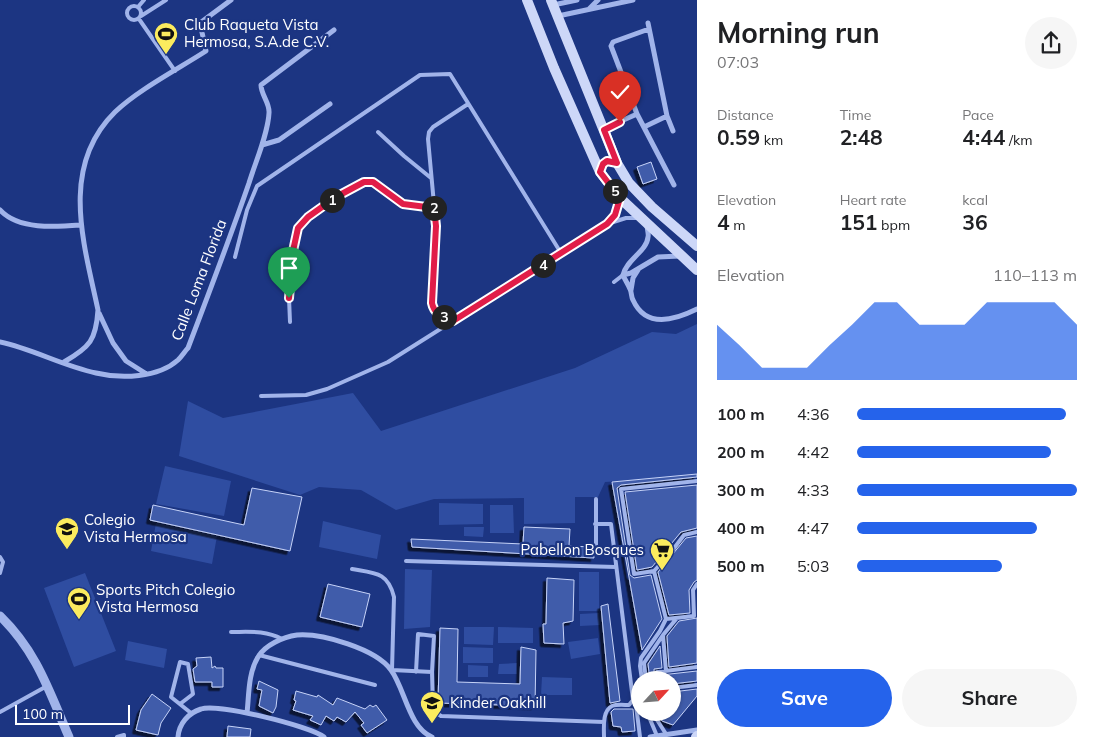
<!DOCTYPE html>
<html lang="en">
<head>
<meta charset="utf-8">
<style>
	:root { --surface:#fff; --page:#f6f6f6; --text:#202124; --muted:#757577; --accent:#2563eb }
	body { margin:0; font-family:Mulish,sans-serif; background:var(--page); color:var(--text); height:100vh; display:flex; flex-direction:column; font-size:19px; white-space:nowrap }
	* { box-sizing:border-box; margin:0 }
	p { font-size:16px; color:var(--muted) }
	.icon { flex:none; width:28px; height:28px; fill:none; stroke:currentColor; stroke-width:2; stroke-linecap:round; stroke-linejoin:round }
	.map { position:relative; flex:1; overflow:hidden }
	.panel { display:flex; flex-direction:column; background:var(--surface); width:400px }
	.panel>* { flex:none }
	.needle { width:32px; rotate:64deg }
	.tools { position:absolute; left:631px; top:671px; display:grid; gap:10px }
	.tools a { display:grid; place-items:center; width:50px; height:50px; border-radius:50%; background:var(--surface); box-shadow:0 1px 4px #0004; font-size:25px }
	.scale { position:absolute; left:15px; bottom:12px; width:115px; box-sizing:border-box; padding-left:5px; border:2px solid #fff; border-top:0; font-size:14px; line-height:18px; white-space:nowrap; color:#fff; -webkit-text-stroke:4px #1c3582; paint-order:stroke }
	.pin { position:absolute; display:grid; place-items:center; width:42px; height:42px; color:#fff; margin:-51px -21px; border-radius:50% 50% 50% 0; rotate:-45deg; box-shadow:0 0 5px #0007 }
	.pin .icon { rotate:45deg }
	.km { position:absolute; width:25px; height:25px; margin:-12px; border-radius:50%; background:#222; color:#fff; font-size:14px; line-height:25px; text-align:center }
	.round { display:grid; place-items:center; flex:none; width:52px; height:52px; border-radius:26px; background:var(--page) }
	.headline { display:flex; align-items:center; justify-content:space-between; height:85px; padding:0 20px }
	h1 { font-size:28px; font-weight:700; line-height:38px }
	.metrics { display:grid; grid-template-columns:repeat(3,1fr); gap:8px; height:85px; padding:5px 20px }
	.metrics div { display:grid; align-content:center }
	.metrics b { font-size:21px; font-weight:700 }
	.metrics small { font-size:14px; font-weight:400 }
	.metrics p { font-size:14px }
	.chart { height:140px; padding:10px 20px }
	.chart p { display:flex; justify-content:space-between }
	.chart svg { width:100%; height:90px; margin-top:5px; fill:var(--accent); opacity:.7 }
	.button { display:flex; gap:10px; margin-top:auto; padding:10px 20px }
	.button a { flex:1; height:58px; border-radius:30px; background:var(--accent); color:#fff; font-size:20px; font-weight:700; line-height:58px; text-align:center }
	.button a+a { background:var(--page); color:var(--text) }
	ul { padding:0 20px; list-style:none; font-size:16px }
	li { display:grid; grid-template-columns:80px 60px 1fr; align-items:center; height:38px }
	li i { height:12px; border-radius:6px; background:var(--accent) }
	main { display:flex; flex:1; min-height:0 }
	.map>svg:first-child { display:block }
</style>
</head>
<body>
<main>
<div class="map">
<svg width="697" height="737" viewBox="0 0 697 737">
	<defs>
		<filter id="shadow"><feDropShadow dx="-3.5" dy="3.5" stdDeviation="0" flood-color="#0009"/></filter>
	</defs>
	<rect width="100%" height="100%" fill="#1c3582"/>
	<!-- green -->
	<path fill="#2f4da1" d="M697,324V476L605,482L598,497H575V523L524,524V498L434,499L396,510L361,490L319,487L300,495L179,456L188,401L223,418L353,393L381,431L575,368L652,332L676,334Z
		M165,466L231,481L224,516L156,504Z
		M439,503L483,504V524L439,525Z
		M490,505H513L514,533H490Z
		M323,521L381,535L377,559L319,547Z
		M156,523L217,536L212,564L151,551Z
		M464,527H484L483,537L464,536Z
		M405,569L432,570L430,627L404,629Z
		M579,572H599V611H579Z
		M85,573L116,651L74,667L44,588Z
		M599,613L600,625L580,626V614Z
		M464,627H494L493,645L464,644Z
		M498,627L533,628V643H498Z
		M598,638L600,654L571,659L568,642Z
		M128,641L167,649L164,668L125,660Z
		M463,647L493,648V663H463Z
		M517,663V674H498L499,664Z
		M468,665L488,666V677H468Z
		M542,677L572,678V695H541Z"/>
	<!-- building -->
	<path fill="#405baa" stroke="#c6d3f8" filter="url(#shadow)" d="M651,162L657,179L643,184L637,167Z
		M697,474V477L621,485L617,488L630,575L634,578L651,575L662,619L642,650L612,482Z
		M697,485V528L681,532L652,567L637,570L625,492Z
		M252,488L302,497L290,551L150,520L153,505L244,525Z
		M524,527L570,529L569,546L593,547L594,558L412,547L411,539L523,544Z
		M697,536V580L694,582L689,590L690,613L669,615L658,572L686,538Z
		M547,578L574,580L573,621L563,623L564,644L544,643L543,624H546Z
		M328,584L370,594L362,627L320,617Z
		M608,604L620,701L610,703L601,606Z
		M697,618V663L669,667L667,636L679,621Z
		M440,628L458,629L457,682L520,684L521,647L536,650L535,706L438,703Z
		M660,646L662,668L654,669V680H650L648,664Z
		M211,657L212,668L215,666L216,668H223V687H212V682H195L193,669L197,666L196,658Z
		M697,671V681L672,684V680H662L661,675Z
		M259,681L278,690L276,707L273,713L259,706L262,690L257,689Z
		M697,689V696L673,725L662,721L657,712H672V692Z
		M296,691L317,697L318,695L333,705L337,698L365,709L370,705L373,707L376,705L387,720L367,733L361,725L364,723L355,712L346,722L337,717L334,721L326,716L321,725L310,720L313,716L293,710L296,701L294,700Z
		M152,694L171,708L161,723L158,735L136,730L141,710Z
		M614,709H633L635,731L622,732L621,727L613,726L611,712Z
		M228,726L251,729L250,737H227Z"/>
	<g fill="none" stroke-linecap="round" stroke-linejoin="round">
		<!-- service -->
		<path stroke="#a1b4ea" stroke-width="4" d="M127 13a7 7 0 1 1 14 0a7 7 0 1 1-14 0Z
			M138,7L144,0
			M141,16L166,0
			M139,19L175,71
			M378,132L404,156L431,178
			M609,222L615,215L620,200
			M235,257L247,210L257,186L420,75L450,74L561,253
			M614,282L623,275
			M453,321C443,317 434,314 432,303L436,226L428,139L429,132L433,127L468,104
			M290,322L289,298L293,251L298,229L308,217L336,197L364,182H373L403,204L434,208
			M261,396L306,395L327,389L388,362L607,224L626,218H639
			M697,481L621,489L634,574L654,571L669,555L684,535L697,532
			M596,499V545
			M595,524H611L633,700L629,705C624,705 617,704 612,706C602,711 604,728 604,737
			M0,557L3,562L0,573
			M406,561L616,567
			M352,569C375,573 388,572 394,597L392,670L432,672
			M666,619L694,616L693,590L697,584
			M231,632C249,632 265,630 282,639
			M259,655L375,685
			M666,671L663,635L677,618
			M416,672L418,634L434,636L432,672L433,707L435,712L441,716L604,722
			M642,680L640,666L641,658L660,631L666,619L654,571
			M646,680L644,663L663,635
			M658,680L657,672L697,667
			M672,688L697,685
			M635,697L640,737
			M180,704L193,694L188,664L180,662L171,697L191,713
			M0,712L47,686
			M647,712L657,736
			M652,712L666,734
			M117,737L124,735V737"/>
		<!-- minor -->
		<path stroke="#a1b4ea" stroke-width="5" d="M553,5L577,0
			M589,9L598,0
			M558,16L633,0
			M648,23L667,116L673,131
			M649,29L613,42L611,46L637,114L674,185
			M644,127L667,116
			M603,129L637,114
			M262,145L279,140L330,104
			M0,210C18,230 56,227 80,225
			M647,225C647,229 649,234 648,237C647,251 626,260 623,275C625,280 628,284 630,289C632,293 631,297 633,300C646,329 675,320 697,309
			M623,275L631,273L658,257L680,256
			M631,290L633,278L638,270
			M99,313L113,343L126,361L145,373
			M0,342C33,349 63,366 96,373C121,379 158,378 178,360C182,356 185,351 188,348C209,293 230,238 249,183C255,163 268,134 269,113C270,103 261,95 261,85L334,30
			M64,362C90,347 96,340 98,310C84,244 59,167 115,112C138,90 178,69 206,51L200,23L231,0
			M247,713C249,696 248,673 258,657C265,645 283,637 297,635C322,633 376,649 391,670C405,689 409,728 432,737
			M178,737C179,724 188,713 201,709C217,703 310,726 324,737
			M650,737L697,730"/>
		<!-- tertiary -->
		<path stroke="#a1b4ea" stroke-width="9" d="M0,616C37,652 49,691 69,737"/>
		<!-- secondary -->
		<path stroke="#cdd7f8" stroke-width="10" d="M527,0L554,68L600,172L620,198L697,270
			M551,0L617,163L629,183L652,207L697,246
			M696,737L697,736"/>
	</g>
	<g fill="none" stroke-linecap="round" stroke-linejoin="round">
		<!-- route casing -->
		<g stroke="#fff" stroke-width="10">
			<path id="route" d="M289,298L293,251L298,228L308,217L336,197L364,182H373L403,204L434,208L436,226L432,303C434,314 443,317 453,321L607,224L615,215L620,198L600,172L603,164L607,161L617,163L604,130L620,122"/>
		</g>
		<!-- route -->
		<use href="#route" stroke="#e11d48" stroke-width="6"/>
	</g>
	<!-- icons -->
	<defs>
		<g id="stadium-pin" transform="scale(1.25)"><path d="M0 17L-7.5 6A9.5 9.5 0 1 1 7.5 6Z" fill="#fbeb5e" stroke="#1c3582"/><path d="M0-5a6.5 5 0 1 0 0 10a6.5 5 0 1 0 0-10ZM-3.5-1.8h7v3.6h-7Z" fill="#111"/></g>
		<g id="school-pin" transform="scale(1.25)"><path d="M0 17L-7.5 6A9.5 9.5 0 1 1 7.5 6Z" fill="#fbeb5e" stroke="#1c3582"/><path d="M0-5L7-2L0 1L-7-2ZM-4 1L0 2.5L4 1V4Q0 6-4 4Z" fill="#111"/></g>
		<g id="supermarket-pin" transform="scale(1.25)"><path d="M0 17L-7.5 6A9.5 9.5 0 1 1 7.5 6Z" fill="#fbeb5e" stroke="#1c3582"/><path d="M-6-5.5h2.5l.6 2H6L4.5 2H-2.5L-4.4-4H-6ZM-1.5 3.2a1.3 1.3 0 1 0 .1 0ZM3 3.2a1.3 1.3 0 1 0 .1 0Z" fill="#111"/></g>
	</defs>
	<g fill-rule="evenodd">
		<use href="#stadium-pin" x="166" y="34"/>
		<use href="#school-pin" x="67" y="529"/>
		<use href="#supermarket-pin" x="662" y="550"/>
		<use href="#stadium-pin" x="79" y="599"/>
		<use href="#school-pin" x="432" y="703"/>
	</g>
	<g text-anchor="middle" stroke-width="4.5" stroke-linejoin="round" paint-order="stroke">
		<!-- poi labels -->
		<g font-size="15" fill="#fff" stroke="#1c3582" text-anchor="start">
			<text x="184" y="30">Club Raqueta Vista<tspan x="184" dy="17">Hermosa, S.A.de C.V.</tspan></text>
			<text x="84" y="525">Colegio<tspan x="84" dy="17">Vista Hermosa</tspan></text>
			<text x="644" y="555" text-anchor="end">Pabellon Bosques</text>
			<text x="96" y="595">Sports Pitch Colegio<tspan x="96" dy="17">Vista Hermosa</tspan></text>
			<text x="450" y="708">Kinder Oakhill</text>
		</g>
		<!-- street labels -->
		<g font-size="15" fill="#fff" stroke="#1c3582">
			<text transform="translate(199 280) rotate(-69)" y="5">Calle Loma Florida</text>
		</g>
	</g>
</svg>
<div class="tools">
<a><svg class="needle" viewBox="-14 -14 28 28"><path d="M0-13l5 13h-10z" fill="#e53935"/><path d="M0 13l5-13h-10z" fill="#757577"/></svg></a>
</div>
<div class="scale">100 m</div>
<div class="pin" style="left:289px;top:298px;background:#1e9e55"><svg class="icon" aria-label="arrive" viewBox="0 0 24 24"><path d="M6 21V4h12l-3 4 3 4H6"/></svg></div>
<div class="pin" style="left:620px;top:122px;background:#d93025"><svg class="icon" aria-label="check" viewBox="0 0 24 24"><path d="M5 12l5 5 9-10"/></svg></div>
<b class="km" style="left:332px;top:200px">1</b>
<b class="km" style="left:434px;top:208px">2</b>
<b class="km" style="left:444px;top:317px">3</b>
<b class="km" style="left:543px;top:265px">4</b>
<b class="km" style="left:615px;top:191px">5</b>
</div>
<section class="panel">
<div class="headline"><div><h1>Morning run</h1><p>07:03</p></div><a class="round"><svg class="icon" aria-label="share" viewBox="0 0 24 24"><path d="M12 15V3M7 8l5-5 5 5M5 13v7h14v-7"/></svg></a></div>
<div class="metrics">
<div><p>Distance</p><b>0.59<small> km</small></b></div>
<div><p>Time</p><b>2:48</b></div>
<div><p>Pace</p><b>4:44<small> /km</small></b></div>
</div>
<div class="metrics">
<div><p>Elevation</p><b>4<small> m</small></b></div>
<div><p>Heart rate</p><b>151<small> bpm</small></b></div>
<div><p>kcal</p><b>36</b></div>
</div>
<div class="chart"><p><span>Elevation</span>110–113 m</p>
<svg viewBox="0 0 160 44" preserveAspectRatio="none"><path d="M0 44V17L10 27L20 38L30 38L40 38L50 27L60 17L70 6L80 6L90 17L100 17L110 17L120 6L130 6L140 6L150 6L160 17V44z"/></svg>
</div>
<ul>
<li><b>100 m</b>4:36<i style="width:95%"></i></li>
<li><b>200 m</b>4:42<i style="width:88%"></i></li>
<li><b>300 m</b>4:33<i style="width:100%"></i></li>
<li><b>400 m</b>4:47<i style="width:82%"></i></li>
<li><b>500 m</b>5:03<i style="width:66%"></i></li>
</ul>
<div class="button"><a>Save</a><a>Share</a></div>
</section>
</main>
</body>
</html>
